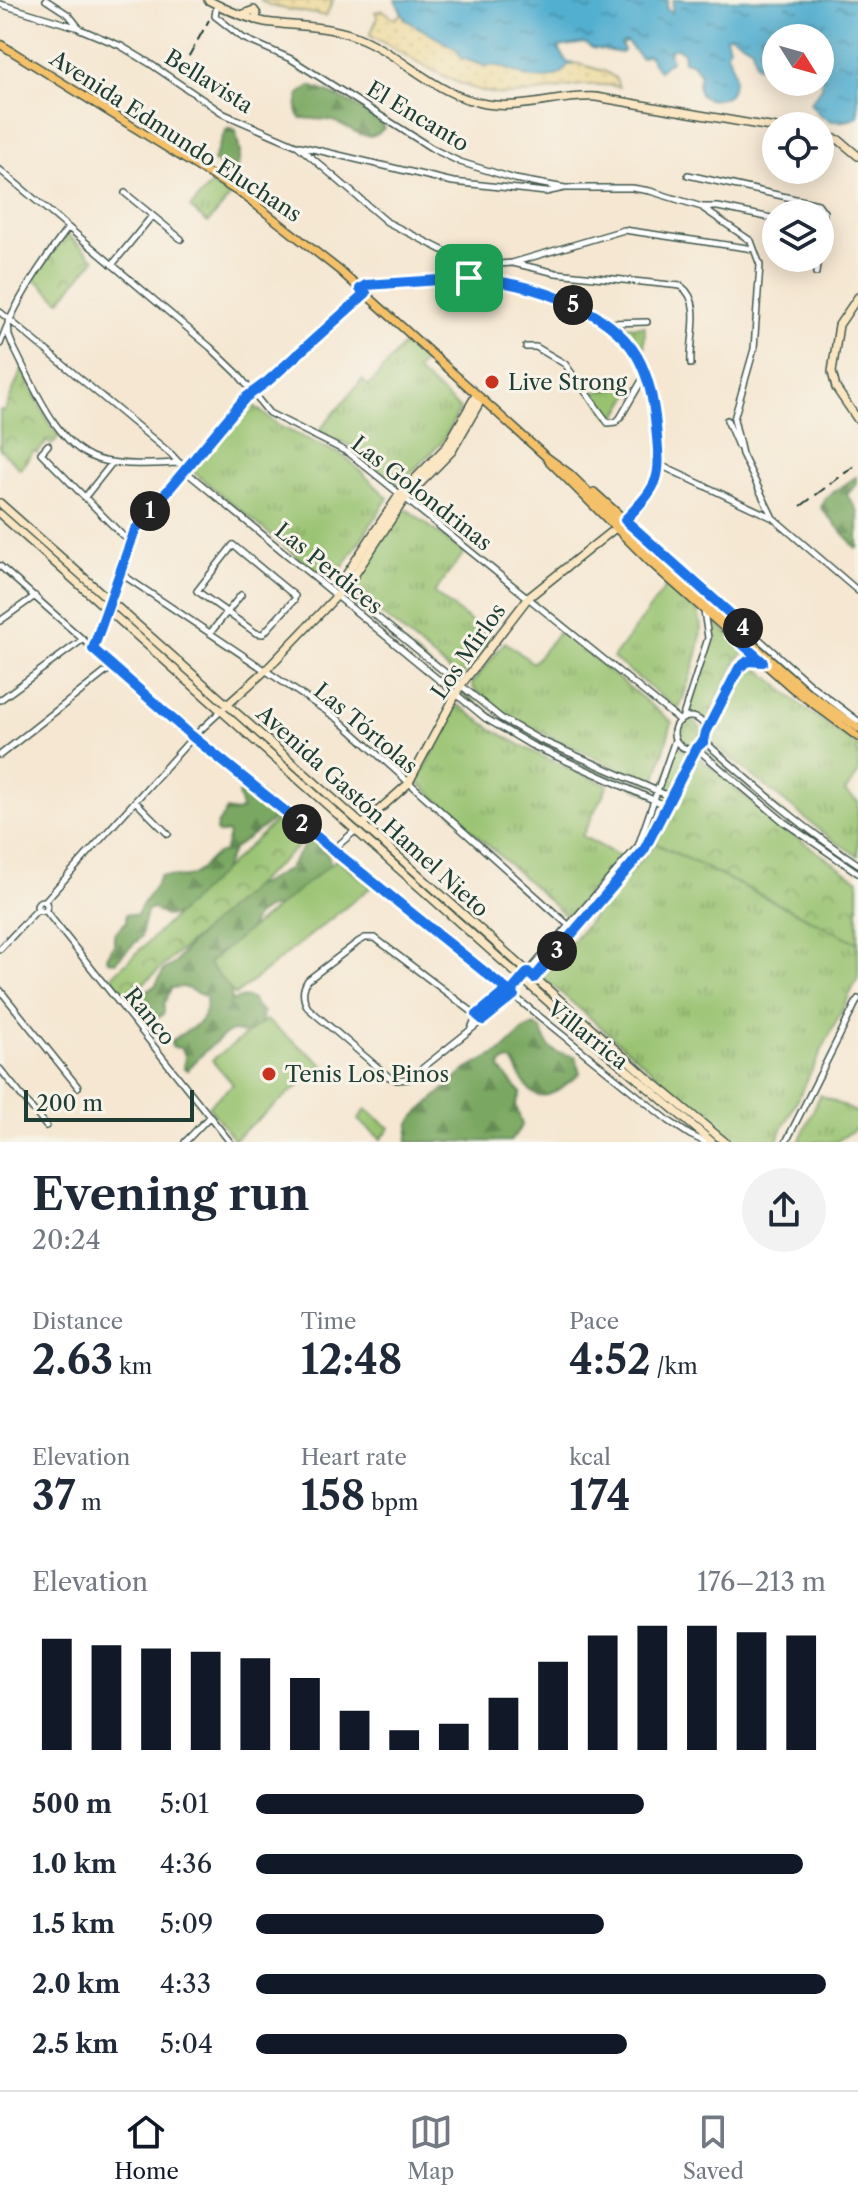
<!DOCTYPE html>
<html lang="en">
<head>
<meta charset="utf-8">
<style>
	:root { --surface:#fff; --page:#f2f2f3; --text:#1f2937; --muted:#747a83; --line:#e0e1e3; --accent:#111827 }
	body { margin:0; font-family:"Libre Caslon Text",serif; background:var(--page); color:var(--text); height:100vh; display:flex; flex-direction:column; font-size:30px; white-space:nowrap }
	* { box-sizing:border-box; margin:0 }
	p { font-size:26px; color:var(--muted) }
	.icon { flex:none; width:44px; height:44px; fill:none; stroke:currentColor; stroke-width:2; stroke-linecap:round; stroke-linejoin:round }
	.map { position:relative; height:1142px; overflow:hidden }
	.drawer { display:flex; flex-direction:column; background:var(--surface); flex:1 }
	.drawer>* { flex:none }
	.needle { width:52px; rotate:127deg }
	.fabs { position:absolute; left:762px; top:24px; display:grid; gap:16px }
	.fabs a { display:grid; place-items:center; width:72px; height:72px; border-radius:50%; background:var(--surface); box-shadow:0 4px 20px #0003; font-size:40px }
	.scale { position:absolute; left:24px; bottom:20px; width:170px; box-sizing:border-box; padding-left:8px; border:4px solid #1f3d34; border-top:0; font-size:22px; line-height:28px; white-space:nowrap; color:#1f3d34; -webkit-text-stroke:6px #f7f3e8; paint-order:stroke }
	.pin { position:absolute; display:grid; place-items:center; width:68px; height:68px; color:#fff; margin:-34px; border-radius:16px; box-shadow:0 4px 12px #0006 }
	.km { position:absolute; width:40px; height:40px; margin:-20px; border-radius:50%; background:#222; color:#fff; font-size:22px; line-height:40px; text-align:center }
	.round { display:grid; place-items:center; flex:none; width:84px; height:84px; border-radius:42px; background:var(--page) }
	.headline { display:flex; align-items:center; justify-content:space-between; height:136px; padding:0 32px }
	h1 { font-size:44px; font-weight:700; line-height:60px }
	.metrics { display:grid; grid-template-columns:repeat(3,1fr); gap:12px; height:136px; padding:8px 32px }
	.metrics div { display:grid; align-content:center }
	.metrics b { font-size:40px; font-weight:700 }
	.metrics small { font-size:22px; font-weight:400 }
	.metrics p { font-size:22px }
	.chart { height:224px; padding:16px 32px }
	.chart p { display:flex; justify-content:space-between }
	.chart svg { width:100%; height:144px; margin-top:8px; stroke:var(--accent); stroke-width:6 }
	ul { padding:0 32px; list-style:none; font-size:26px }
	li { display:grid; grid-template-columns:128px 96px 1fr; align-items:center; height:60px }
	li i { height:20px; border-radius:10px; background:var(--accent) }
	.tabs { display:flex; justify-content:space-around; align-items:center; height:112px; border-top:2px solid var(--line); background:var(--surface); font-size:22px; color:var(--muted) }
	.tabs a { display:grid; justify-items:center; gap:4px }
	.tabs .on { color:var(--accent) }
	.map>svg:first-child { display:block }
</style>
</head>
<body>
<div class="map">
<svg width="858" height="1142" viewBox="0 0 858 1142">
	<defs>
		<pattern id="grass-tufts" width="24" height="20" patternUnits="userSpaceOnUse" patternTransform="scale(2)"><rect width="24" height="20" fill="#98c26f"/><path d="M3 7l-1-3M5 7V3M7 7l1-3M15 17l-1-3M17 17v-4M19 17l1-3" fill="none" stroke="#7b9f5c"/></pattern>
		<pattern id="forest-firs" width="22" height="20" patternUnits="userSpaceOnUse" patternTransform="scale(2)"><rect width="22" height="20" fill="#7aa862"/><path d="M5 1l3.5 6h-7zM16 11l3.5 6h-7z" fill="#638a52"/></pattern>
		<pattern id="sand-dots" width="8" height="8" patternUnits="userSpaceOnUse" patternTransform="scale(2)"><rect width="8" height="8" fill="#eeda9e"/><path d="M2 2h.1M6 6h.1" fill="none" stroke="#ccbc89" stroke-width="1.8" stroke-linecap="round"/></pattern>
		<pattern id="park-crowns" width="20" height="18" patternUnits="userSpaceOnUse" patternTransform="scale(2)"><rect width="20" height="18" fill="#98c26f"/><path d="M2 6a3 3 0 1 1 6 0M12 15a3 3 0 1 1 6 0" fill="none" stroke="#7b9f5c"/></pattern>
		<pattern id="water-ripples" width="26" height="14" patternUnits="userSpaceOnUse" patternTransform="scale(2)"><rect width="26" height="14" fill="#52afd0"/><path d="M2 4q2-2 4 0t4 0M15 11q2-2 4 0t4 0" fill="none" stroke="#4390aa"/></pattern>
	</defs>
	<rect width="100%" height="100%" fill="#f7f3e8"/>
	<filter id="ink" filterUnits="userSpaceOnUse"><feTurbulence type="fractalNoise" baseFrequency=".0125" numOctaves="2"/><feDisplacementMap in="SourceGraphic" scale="16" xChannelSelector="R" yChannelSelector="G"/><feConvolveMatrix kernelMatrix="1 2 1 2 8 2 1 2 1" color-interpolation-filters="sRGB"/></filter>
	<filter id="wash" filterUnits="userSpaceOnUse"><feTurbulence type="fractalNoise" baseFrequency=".006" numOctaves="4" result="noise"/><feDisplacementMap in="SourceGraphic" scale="32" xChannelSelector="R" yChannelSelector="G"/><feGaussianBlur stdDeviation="1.8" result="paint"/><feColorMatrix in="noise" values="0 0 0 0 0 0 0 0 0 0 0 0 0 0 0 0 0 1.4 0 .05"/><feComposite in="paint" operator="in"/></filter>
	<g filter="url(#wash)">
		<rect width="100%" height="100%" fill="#f5e7d2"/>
		<!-- grass -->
		<path fill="url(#grass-tufts)" stroke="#5c8052" stroke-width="2" d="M211,184L230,197L208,223L190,208Z
			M645,326L644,353H640L619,330V327Z
			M407,340L427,359L416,371L460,409L442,442L397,487L354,447L318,432L362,380L369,386Z
			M622,386L631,393L618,415L609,416L593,393Z
			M248,401L279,426L346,457L388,498L335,579L331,576L326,580L190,469Z
			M408,510L464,553L434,593L491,637L460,679L350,588L402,511Z
			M667,585C675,593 689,600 696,610C711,631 687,683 680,707L676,708L613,658Z
			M346,596H348L455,687L345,598Z
			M560,631L672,722L655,782L651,784L511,718L473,688L472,683L505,642L533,663Z
			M757,667L804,708L858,746V774L845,792L858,802V856L831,839L712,743L710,736L713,727L744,669Z
			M463,692C518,740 588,764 654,794L653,796C586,767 516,742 461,693Z
			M457,706H460C505,742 556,763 608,785L582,836L621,857L569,915L566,916L418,782Z
			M705,746L796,824L858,867V870L794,826L713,758L703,748Z
			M655,843L858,943V978L776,1142H736L542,977Z
			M820,1095L858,1113V1127L836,1142H799Z"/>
		<!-- forest -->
		<path fill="url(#forest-firs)" stroke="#4c724b" stroke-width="2" d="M310,86C329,92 373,111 384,128C366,148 351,125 332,121C322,119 311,119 300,118L297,110L299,94Z
			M230,128L236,131L240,153L237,173L233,176L213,161L225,131Z
			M856,477V484L847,495L858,512V548H856L821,508L824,499Z
			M247,784C256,788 272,805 275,815L273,820L234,848L222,872L178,915L165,916L153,908L147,910L141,937L115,962L108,961L107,957L114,945V934L126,922V914L137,915C143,900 154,891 160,876C169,875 178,879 186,877C203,874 209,853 224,852L229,835L227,832L219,834L216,831L217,825L227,810L237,812L242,809L238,794Z
			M309,839C319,841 332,856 330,867L279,906L266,909L256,916L246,936L217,954L213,961L231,988V1001L243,997L252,999L256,1007L263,1012L261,1024L247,1034C243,1034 239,1031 234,1031C224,1031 194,1062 188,1070L184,1069L185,1055L181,1048L172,1047L171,1042C186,1027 209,1028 206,997L184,987L171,988L164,1004V1013L158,1018L138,1007L136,998L138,994L155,986L164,970L175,963L186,948L245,889L263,883L288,869Z
			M534,1025L541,1029C549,1050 551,1053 575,1056L580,1073C575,1079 570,1081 565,1085C534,1110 527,1088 513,1062L509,1060L501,1064L500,1069L521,1093L516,1104L522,1125L511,1141L407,1142L410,1123L415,1116L467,1069L502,1051L525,1029Z"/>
		<!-- sand -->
		<path fill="url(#sand-dots)" stroke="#868c69" stroke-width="2" d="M261,0H333L326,16L270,6Z
			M383,10L395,19L403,12L406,20L456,49L461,58L485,66H499L530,78L574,63L583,65L606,72L615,78L619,87C582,79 547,94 510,95C465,96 410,56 370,35L378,17L375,12Z"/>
		<!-- park -->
		<path fill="url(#park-crowns)" stroke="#5c8052" stroke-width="2" d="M67,234L95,259L60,301L34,278Z
			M22,369L51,427L59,436L52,445L48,441L37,453L34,451L20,469L0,449V410L4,412Z
			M713,621L747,650L738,658L707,720L689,714L713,636Z
			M677 733a12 12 0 1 1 24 0a12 12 0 1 1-24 0Z
			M676,747L691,752L671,792L662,789Z
			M697,758H700L776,823L858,880V943L655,843Z
			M283,814L310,836L126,999L110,978Z"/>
		<!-- pitch -->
		<path fill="#98c26f" stroke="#5c8052" stroke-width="2" d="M337,859L371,887L235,995L208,963Z
			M266,1020L324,1065L234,1139L208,1106L233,1084L212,1060Z
			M366,1109L390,1128L381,1139L358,1120Z"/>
		<!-- water -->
		<path fill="url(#water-ripples)" stroke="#387682" stroke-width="2" d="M395,0H668L666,8L672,13L673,0H858V117C836,126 822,122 810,103L822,87L820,38H791L789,32L782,28L761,35L774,59C771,66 762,68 756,65L752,48L730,35L726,37L729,47L727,53C733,68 739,78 729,94C719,102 697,103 698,85C698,80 700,76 700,72L691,63L683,61L684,54L678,48L669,50L671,61L659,71L648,55L641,58L627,42L621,44L624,50L621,53L592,48L586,43L558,47L567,62L574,63L568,65L561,74L545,79L531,78L499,66H485L461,58L456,49L406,20Z"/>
	</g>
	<g filter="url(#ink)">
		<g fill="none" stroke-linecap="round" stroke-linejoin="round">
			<!-- street casing -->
			<g stroke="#3f564c" stroke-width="8">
				<path id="street" d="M46,0L69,15L80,29L121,46L149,63L224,114L298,146L387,222L474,266L512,263L624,230L754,249
					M0,4L79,28
					M217,4L215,16L243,38L291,59L433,149L460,162L515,179L565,188H632L650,191L702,207H718L776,219
					M300,146L453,182L546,192L564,188
					M0,170L210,347L237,373L269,413L349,453L680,721
					M688,175L818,204L824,212L820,244
					M125,193L181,239
					M704,209L751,241L760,265L754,349L734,419L742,454L773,518
					M513,263L556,273L681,286C704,303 689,339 691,364
					M112,265L152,216
					M816,273L818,258
					M360,289L373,283C406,281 439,277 471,279C521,281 600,305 631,347C647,368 653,396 656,421C661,473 664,481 625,520L812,686L858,721
					M0,312L171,454L190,475L485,718L531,745L667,806
					M8,322L9,336L13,346C33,384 58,452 104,461C128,466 156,464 180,463
					M608,323L647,322
					M0,344C15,301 41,264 68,228
					M526,347H536L565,364L608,423L616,422L620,418L645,375
					M727,420L738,446
					M48,445L41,453L123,536L130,540
					M660,465L773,518L858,591
					M85,497L112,463
					M233,545L295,596L294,600L263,634L256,633L197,591Z
					M0,566L193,737L669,1121L690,1135L705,1142
					M120,573L338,719L575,931
					M333,581L501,718L538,739L671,797
					M0,621L35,596
					M211,632L241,595
					M93,649L107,609
					M0,700L82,640
					M674 733a16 16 0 1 1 32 0a16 16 0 1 1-32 0Z
					M682,719L708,638L704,611
					M706,732L739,668L748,661H758
					M704,741C753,784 802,828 858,864
					M0,755L112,667
					M135,801L168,834
					M334,849L356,830
					M37 906a5 5 0 1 1 10 0a5 5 0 1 1-10 0Z
					M45,901L193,737L221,711
					M45,910L230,1142
					M0,949L38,909
					M529,984L644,850L696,748L784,822L858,873
					M0,990L78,1087
					M510,993L638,846L675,740
					M483,1020L375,938H365L358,942L308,980C302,989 302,998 308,1008L389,1077L397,1080L409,1079C444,1051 479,1023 514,995
					M472,1026L477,1015L507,990
					M0,1069L46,1126
					M185,1142L210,1116
					M786,1142L858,999"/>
			</g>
			<!-- secondary casing -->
			<g stroke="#3f564c" stroke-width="10">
				<path id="secondary" d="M208,0C227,10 244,18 265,22C297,27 332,25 362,39C406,58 437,96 486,104C523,110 559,95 596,97L776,128
					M241,15L254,10L257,14L255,20
					M820,135L839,140L858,156
					M858,297L839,325L832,372L836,388L858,420
					M0,503L650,1080L725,1142
					M0,514L581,1031L712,1142
					M342,588L344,578L399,495L447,446L476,395
					M109,603L135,530L184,469L245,398L268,381L366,293
					M226,706L267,669L350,582L404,500L452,451L481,400
					M362,825L408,784L461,685L528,598L618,526"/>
			</g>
			<!-- primary casing -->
			<g stroke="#3f564c" stroke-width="10">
				<path id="primary" d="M0,44L246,197L339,270L544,455L570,474L656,559L805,690L858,728
					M547,459L651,563L792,688L858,737
					M594,492L625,520"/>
			</g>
			<!-- street -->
			<use href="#street" stroke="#fff" stroke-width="5"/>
			<!-- secondary -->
			<use href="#secondary" stroke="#fbe6c3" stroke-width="7"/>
			<!-- primary -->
			<use href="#primary" stroke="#f4c16a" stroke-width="7"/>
			<!-- rail -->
			<path stroke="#1f3d34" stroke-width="2" stroke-dasharray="12 6" stroke-linecap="butt" d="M180,72L209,20
				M801,506L857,464"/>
		</g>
	</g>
	<g fill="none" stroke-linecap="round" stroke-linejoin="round" filter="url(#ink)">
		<!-- route casing -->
		<g stroke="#fff" stroke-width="16">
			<path id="route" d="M469,278C524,282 607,305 637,356C649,377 654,403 656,427C661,478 662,482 625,520L745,627L738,633L731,634L763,662L748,661L739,668L706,732L704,741L696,748L644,850L534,978L528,972L510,993L514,995L483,1020L477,1015L507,990L193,737L93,649L135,530L245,398L268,381L366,293L360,289L366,285Z"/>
		</g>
		<!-- route -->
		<use href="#route" stroke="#1a73e8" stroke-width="10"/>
	</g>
	<!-- markers -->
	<g fill="#c8321e" stroke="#f7f3e8" stroke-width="3">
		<circle cx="492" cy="382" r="8"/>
		<circle cx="269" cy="1074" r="8"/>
	</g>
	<g text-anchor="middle" stroke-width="6" stroke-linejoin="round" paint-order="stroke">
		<!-- street labels -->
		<g font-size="22" fill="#1f3d34" stroke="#f7f3e8">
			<text transform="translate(209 81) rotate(32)" y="8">Bellavista</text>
			<text transform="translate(418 116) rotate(31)" y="8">El Encanto</text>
			<text transform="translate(176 136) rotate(33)" y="8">Avenida Edmundo Eluchans</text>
			<text transform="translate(422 493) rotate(38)" y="8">Las Golondrinas</text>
			<text transform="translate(329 568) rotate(39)" y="8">Las Perdices</text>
			<text transform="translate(468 651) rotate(-55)" y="8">Los Mirlos</text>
			<text transform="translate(366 728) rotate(40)" y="8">Las Tórtolas</text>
			<text transform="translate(373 811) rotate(42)" y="8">Avenida Gastón Hamel Nieto</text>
			<text transform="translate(150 1016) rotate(51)" y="8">Ranco</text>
			<text transform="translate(588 1035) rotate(38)" y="8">Villarrica</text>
		</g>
		<!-- poi labels -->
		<g font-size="22" fill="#1f3d34" stroke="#f7f3e8" text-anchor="start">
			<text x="508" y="390">Live Strong</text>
			<text x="285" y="1082">Tenis Los Pinos</text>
		</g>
	</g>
</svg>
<div class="fabs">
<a><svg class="needle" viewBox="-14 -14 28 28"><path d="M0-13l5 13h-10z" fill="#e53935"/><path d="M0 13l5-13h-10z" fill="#747a83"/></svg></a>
<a><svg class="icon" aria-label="locate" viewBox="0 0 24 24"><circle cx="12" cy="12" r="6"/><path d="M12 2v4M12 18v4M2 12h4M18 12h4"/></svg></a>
<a><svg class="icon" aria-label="layers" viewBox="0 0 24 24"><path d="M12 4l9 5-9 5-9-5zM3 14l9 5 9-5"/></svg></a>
</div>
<div class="scale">200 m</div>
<div class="pin" style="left:469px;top:278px;background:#1e9e55"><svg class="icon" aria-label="arrive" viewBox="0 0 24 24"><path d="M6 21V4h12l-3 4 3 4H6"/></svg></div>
<b class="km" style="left:150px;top:511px">1</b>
<b class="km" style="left:302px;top:824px">2</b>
<b class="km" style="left:557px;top:951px">3</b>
<b class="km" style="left:743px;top:628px">4</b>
<b class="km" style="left:573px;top:305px">5</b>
</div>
<section class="drawer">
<div class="headline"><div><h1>Evening run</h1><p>20:24</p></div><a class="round"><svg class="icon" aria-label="share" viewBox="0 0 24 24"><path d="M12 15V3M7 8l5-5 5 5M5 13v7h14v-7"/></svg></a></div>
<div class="metrics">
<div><p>Distance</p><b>2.63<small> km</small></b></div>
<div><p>Time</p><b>12:48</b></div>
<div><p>Pace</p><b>4:52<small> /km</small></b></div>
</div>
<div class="metrics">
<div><p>Elevation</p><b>37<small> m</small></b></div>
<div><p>Heart rate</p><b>158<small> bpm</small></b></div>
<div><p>kcal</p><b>174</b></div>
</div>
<div class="chart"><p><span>Elevation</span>176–213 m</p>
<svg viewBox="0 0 160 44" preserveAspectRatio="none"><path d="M5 44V10M15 44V12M25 44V13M35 44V14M45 44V16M55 44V22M65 44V32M75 44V38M85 44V36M95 44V28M105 44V17M115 44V9M125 44V6M135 44V6M145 44V8M155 44V9"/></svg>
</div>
<ul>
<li><b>500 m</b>5:01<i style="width:68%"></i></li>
<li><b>1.0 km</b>4:36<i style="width:96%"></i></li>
<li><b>1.5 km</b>5:09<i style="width:61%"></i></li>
<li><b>2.0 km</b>4:33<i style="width:100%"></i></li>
<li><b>2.5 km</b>5:04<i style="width:65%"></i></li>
</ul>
</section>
<nav class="tabs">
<a class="on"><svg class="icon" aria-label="home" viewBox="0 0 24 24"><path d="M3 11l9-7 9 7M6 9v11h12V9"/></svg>Home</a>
<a><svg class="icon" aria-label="map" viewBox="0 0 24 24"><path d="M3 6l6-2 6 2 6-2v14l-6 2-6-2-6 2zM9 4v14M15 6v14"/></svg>Map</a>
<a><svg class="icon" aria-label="saved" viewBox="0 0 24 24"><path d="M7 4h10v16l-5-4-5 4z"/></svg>Saved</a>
</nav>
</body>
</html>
